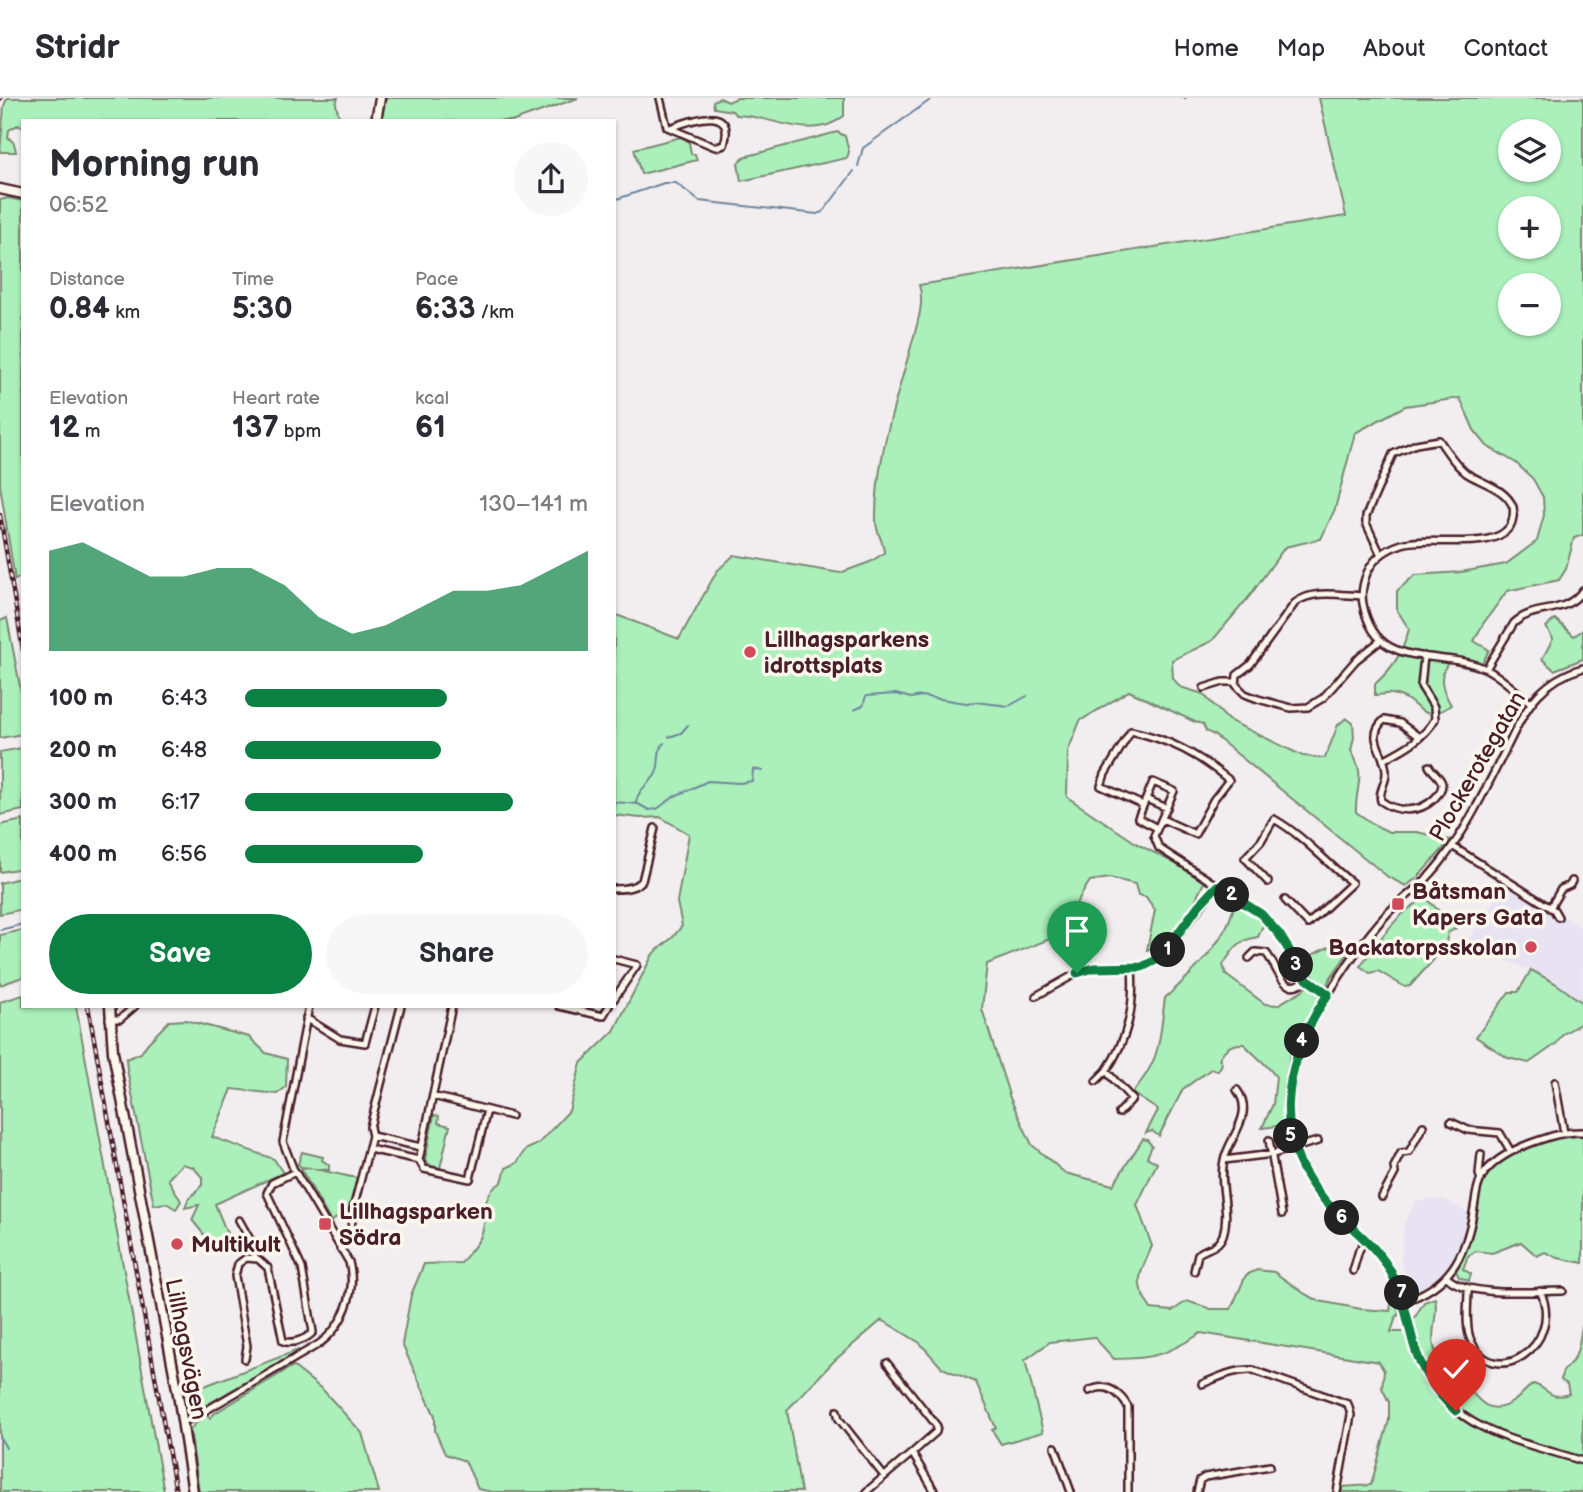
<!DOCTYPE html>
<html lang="en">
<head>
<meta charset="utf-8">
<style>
	:root { --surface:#fff; --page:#f7f7f7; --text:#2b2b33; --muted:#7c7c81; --line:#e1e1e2; --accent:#0b8043 }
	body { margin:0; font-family:"Balsamiq Sans",sans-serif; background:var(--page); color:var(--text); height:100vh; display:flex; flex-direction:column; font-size:26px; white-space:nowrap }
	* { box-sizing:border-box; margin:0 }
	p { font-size:23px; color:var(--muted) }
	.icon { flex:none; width:38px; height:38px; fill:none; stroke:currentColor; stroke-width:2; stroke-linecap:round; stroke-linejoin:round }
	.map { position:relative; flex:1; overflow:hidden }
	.drawer { position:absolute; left:21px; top:21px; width:595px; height:889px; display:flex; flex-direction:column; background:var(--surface); border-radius:0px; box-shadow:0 2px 5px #0004 }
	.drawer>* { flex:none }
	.fabs { position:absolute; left:1498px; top:21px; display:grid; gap:14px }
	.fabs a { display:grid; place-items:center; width:63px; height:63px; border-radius:50%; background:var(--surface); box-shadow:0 2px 5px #0004; font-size:35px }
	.pin { position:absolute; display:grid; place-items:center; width:60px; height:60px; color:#fff; margin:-72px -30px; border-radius:50% 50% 50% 0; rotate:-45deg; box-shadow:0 0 7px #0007 }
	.pin .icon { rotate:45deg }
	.km { position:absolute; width:35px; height:35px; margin:-18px; border-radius:50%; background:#222; color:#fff; font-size:19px; line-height:35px; text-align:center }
	.round { display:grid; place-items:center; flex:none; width:74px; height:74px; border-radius:37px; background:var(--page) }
	.summary { display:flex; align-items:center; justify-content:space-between; height:119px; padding:0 28px }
	h1 { font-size:38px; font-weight:800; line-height:52px }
	.metrics { display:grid; grid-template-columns:repeat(3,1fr); gap:10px; height:119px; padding:7px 28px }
	.metrics div { display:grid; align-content:center }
	.metrics b { font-size:30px; font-weight:800 }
	.metrics small { font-size:19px; font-weight:400 }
	.metrics p { font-size:19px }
	.chart { height:196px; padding:14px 28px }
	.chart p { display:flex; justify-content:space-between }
	.chart svg { width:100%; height:126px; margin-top:7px; fill:var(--accent); opacity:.7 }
	.button { display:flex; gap:14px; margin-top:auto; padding:14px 28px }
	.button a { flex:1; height:80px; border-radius:42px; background:var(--accent); color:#fff; font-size:28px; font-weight:800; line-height:80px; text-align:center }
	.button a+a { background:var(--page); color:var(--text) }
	ul { padding:0 28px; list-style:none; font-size:23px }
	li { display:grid; grid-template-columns:112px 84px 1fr; align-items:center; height:52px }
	li i { height:18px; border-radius:9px; background:var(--accent) }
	header { display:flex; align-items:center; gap:42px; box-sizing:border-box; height:98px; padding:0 35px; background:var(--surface); border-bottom:2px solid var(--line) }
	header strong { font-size:33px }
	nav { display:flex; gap:38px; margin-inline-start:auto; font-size:24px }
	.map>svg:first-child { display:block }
</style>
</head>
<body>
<header>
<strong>Stridr</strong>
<nav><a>Home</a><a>Map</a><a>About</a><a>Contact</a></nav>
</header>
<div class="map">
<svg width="1583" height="1394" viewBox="0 0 1583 1394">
	<rect width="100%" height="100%" fill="#f2eeef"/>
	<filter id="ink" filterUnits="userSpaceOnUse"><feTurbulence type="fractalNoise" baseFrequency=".0143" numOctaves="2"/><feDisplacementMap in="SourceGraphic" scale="14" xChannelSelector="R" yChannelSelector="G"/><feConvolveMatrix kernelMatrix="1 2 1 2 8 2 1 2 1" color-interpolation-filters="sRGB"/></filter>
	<g filter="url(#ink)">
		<!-- built -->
		<path fill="#e7e3f3" d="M1508,780L1583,831V905L1555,885L1531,872L1489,856L1468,842Z
			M1444,1101L1468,1115L1463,1138L1445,1176L1432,1186L1415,1194L1401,1165L1404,1126L1416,1103Z"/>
		<!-- green -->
		<path fill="#abf0bb" stroke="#7a8873" stroke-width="2" fill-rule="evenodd" d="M7,0H338L336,6L340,23H23V30L18,27L9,32L8,39L14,45L16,54H0L4,8Z
			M385,0H578L514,23H380Z
			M720,0L728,4L737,0H844V18C811,45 772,17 736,17L732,13L714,10L713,3Z
			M1319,0H1583V437L1574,440L1566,471L1559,482L1507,493L1483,526L1474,543L1489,552L1479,572L1448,565C1437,580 1443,593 1451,607C1417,630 1421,600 1392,596C1387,595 1380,597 1375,597V586C1393,570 1403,554 1409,531L1397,512V493L1415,477L1461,474L1506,466L1537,443L1544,417L1543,399L1533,381L1516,365L1487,348L1474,332L1460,300L1405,308L1355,335L1335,411L1321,441L1285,449L1249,499L1212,543L1172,562L1173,580L1180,589L1203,596L1228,622L1303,658L1325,660L1338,627L1346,620L1353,625L1354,639L1351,653C1367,679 1355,688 1356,714L1376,728L1389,734H1417L1451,742L1418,779L1406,788L1388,779L1214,637L1206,633L1203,626L1195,624L1129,593L1080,623L1068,653L1067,699L1139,747L1188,772L1204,784C1192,811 1176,841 1147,852L1155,812L1146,799L1138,797L1135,786L1110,780L1090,783L1077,804L1072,825L1055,839L987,866L982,911L1010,1000L1032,1047L1065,1075L1113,1087L1143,1041L1147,1042L1152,1048L1147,1059L1157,1065L1137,1107L1152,1148C1140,1177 1132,1183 1151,1211L1172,1213L1187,1203L1211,1211H1231L1246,1177L1257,1172L1274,1174L1305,1196L1319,1203L1361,1211L1390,1213L1392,1199L1395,1196L1399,1217L1396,1219L1391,1234H1406L1424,1204L1435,1200C1439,1216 1430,1232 1434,1249C1437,1262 1449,1269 1458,1278C1474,1294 1485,1323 1514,1303C1521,1298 1526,1290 1534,1286C1550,1292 1549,1302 1569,1296L1567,1286L1561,1282C1561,1269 1570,1269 1575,1259C1580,1249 1580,1235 1583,1224V1394H1341L1342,1389L1371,1387L1389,1322V1304L1382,1290L1384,1273L1379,1264L1201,1235C1168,1256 1154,1261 1114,1261L1094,1239L1050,1244L1025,1262L1043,1334L1001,1346L992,1332L996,1330L976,1284L942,1270L920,1245L882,1222L835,1262L787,1312L801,1394H493L478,1391L465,1363L445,1356L435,1333V1318L402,1246L411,1197L424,1166L461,1165C467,1157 477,1147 481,1138C490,1116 477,1099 502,1084L506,1070L517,1065L525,1052L538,1046L569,1013L581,965L614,933L653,856L673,839L682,828L677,804L689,736L660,719L640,720L614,717V516L679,541L717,473L734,457L840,475L870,464L884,455C884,443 876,435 876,424C875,362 896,303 912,245C917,227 925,204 919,187L1346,118ZM1510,33H1549V72H1510ZM1510,110H1549V149H1510ZM1510,187H1549V226H1510Z
			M837,34L845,38L849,54L847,60L741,83L738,65L744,59Z
			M681,39L689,44L691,56H695L697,62L641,76L634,51Z
			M8,100L23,103V477L15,482L0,387V102Z
			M7,520L23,604V636L0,640V523Z
			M1555,521L1574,538L1583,532V561L1554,572L1542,561L1553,541L1546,529Z
			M22,650L23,712L0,717V654Z
			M23,722V770L0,774V727Z
			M23,779V811L0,816V785Z
			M1427,801L1456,830L1448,835L1445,849L1410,888L1405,889L1378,873L1370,875L1360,868C1376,847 1401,808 1427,801Z
			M1235,802L1264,825L1258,839C1238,842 1233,851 1223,867L1226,877L1265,906L1278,907C1291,898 1306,893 1315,880L1303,864L1304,859C1316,858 1320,850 1334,848L1341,841L1346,844L1354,840V847L1331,879L1290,958L1283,998L1285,1027L1262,1030L1273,1006L1276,979C1267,966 1255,958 1244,946C1232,945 1224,950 1219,961L1222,966L1218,973L1211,971L1183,991L1159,1038L1152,1033L1146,1035L1158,1012L1132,995C1162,960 1159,943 1165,900C1193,875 1230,840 1235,802Z
			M23,832V879L0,887V837Z
			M1531,872L1555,885L1583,905V924L1563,936L1556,946L1529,965L1508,960L1476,939L1509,894H1518Z
			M23,897V908H76L164,1394H0V904Z
			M185,922L249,939L266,955L287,961L286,989L277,996L232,991L212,1039L274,1061L283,1075L215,1106L228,1138L210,1144L192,1122L199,1107L185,1110L188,1102L202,1087V1079L193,1069L182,1066L168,1081L181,1103L176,1111L166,1105L154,1107L127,971L126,961L141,955L147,946L169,923Z
			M434,1017L439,1018L438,1025L450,1028L440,1070L431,1068L425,1062Z
			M1570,1037H1583V1165L1558,1160L1545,1154L1537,1158L1521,1144L1492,1155L1476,1153L1468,1158L1463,1171L1471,1176L1469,1183L1459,1179L1456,1173C1461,1159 1469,1147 1473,1133C1478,1118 1477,1100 1483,1085C1493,1058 1544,1043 1570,1037Z
			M302,1054L323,1059L322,1062L329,1067V1072L313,1071C329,1073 342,1078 358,1080L351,1109L331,1124L301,1071L312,1070L301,1069L298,1066Z
			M298,1252L300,1253L203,1309L187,1313L186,1298L207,1287Z
			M293,1268L323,1292L362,1335L379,1394H199L190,1331L207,1315L210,1320L215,1315Z"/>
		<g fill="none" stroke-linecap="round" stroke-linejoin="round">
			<!-- stream -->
			<path stroke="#6e859c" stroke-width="2" d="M1182,0H1186
				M858,68L863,50L933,0
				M614,102L664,85H676L699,103L817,116L823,114L854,73
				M854,612L863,608L866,598L896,596L911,600L921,598L966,605L975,604L1009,608L1027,598
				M669,639L681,635L688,627
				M614,704L638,706L649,712L657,711L675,698L708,683L740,685L752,683L753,671L763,673
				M636,704C638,691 649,687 655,677C662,666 655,655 664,645
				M0,832L23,826
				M0,1339L6,1350"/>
			<!-- street casing -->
			<g stroke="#4a1f2b" stroke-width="10">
				<path id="street" d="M660,0L667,29L715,49L724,47C737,4 689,23 670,30
					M1380,455L1366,425V418L1393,356L1416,346L1439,342C1447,354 1455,366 1466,375C1481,385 1506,390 1513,409C1514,413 1513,420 1512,424C1500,456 1430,437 1402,446C1386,451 1374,459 1367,475C1363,485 1361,496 1363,506C1376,574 1436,550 1484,570C1500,577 1516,594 1531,605
					M1361,498C1340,497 1312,491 1295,505L1250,567L1237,577L1236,587L1245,596L1258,601L1291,610L1308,609L1323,600L1356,562L1380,543
					M1583,570C1566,575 1550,584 1538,597C1525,611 1517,629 1508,647C1492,678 1477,711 1458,740C1447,756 1436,772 1422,785C1410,796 1397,805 1386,817C1363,842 1345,870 1327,898C1293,953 1272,1016 1306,1077C1328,1116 1372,1137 1393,1176C1406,1202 1407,1230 1417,1257C1447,1334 1514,1341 1583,1363
					M1486,571L1514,525C1536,505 1564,519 1583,492
					M1204,590L1223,584H1235
					M1419,639L1400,625L1384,622C1364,640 1387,656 1386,675C1386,686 1378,693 1381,703C1398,715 1419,715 1434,701C1438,697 1442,692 1442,686C1441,679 1432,674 1429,668
					M1383,662C1402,652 1424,641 1435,621L1434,609L1421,588L1424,558
					M1146,701L1167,710
					M1143,707L1101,688L1105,676L1131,633C1169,641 1199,657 1229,682L1214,701L1195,736L1162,721
					M1157,730L1138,720L1153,684L1174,693L1154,738L1159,750L1261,816L1279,836L1307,881L1328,896
					M1452,748L1554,812L1558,819
					M1268,784L1245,760L1261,743L1274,721C1304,738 1325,764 1352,785L1308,826L1285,802
					M614,791C625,791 635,790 642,783L655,730
					M1550,810L1561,791L1570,787L1572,783
					M1249,860L1255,854L1266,855C1278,868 1282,902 1307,881
					M614,861L637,867L614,901
					M1036,898L1079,874L1094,870L1142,869L1160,860L1217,788
					M559,908L603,918L609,908
					M306,920L340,941L365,945L375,908
					M109,921H120L135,908
					M1096,983L1106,973
					M1555,984L1564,1035
					M433,998L511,1018
					M1119,1015L1132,1001L1106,973C1128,941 1135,908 1132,870
					M1451,1024L1468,1032L1500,1035L1511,1054
					M372,1038L421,1049
					M1269,1042L1282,1116
					M369,1051L419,1062L452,908
					M419,1062L424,1071L470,1081L487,1012
					M1224,1062L1273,1056L1318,1043
					M1481,1082L1479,1076L1481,1056
					M1382,1099L1395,1075L1394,1069L1401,1055L1409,1054L1423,1028
					M239,1122L253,1147L255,1159
					M340,1151L350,1142L353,1111L372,1038L370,1029L401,908
					M1194,1173L1198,1156C1208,1149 1218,1150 1223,1137C1231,1112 1218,1087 1224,1062C1230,1038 1255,1016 1237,992
					M1353,1173L1359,1152L1366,1142
					M1447,1179C1466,1200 1536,1193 1563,1193
					M1468,1191C1468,1206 1465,1226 1470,1240C1492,1297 1566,1246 1540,1193
					M1404,1203C1449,1189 1465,1159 1473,1115C1476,1101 1476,1086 1485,1074C1496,1061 1515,1051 1531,1045C1548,1039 1565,1033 1583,1034
					M245,1261L247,1248L235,1178L238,1166L246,1160L258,1161L268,1170L283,1243C291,1247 307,1241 313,1234L302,1170L267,1095L272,1085L295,1074
					M887,1265L937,1328L936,1334L912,1355
					M1202,1286C1219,1279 1234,1271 1253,1272L1348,1306L1351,1317L1337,1394
					M1089,1293C1107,1284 1119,1294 1128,1309V1394
					M837,1313L839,1321L884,1378
					M182,1324L193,1320L319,1246C344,1228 357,1193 349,1164L293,1070L283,1044L309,908
					M1055,1349L1071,1394
					M866,1394L912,1355L935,1394
					M1197,1394L1200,1382L1205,1379L1270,1368"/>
			</g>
			<!-- secondary casing -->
			<g stroke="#4a1f2b" stroke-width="13">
				<path id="secondary" d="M376,23L380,0
					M0,91L23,96
					M110,908L113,954L178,1296L193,1394"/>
			</g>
			<!-- street -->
			<use href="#street" stroke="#fbf7ec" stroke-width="5"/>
			<!-- secondary -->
			<use href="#secondary" stroke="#fbf7ec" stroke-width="8"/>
			<!-- rail casing -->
			<g stroke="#4a1f2b" stroke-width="4.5">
				<path id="rail" d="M0,1V0
					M0,417L23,552
					M88,908L176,1394"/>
			</g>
			<!-- rail -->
			<use href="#rail" stroke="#fbf7ec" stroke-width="2" stroke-dasharray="5" stroke-linecap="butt"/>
		</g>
	</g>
	<g fill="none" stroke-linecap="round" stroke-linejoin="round" filter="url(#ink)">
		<!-- route casing -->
		<g stroke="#fff" stroke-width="14">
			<path id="route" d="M1077,875L1094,870L1142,869L1160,860L1199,807L1217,788L1261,816L1279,836L1307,881L1328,896C1284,963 1267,1042 1328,1106C1349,1129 1377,1147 1392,1176C1404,1199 1407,1222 1414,1247C1421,1272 1437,1295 1456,1313"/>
		</g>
		<!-- route -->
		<use href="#route" stroke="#0b8043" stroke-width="9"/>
	</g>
	<!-- markers -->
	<g fill="#d1495b" stroke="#fbf7ec" stroke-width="2.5">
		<circle cx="750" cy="554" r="7"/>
		<rect x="1391" y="799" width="14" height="14" rx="3.5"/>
		<circle cx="1531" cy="849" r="7"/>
		<rect x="318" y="1119" width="14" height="14" rx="3.5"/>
		<circle cx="177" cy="1146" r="7"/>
	</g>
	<g text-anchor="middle" stroke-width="7" stroke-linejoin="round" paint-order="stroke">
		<!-- poi labels -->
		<g font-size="23" font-weight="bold" fill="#4a1f2b" stroke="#fbf7ec" text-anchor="start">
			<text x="764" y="549">Lillhagsparkens<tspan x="764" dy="26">idrottsplats</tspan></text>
			<text x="1412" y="801">Båtsman<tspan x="1412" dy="26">Kapers Gata</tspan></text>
			<text x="1517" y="857" text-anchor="end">Backatorpsskolan</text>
			<text x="339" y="1121">Lillhagsparken<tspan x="339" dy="26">Södra</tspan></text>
			<text x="191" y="1154">Multikult</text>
		</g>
		<!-- street labels -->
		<g font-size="23" fill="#4a1f2b" stroke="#fbf7ec">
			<text transform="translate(1477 668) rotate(-60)" y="8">Plockerotegatan</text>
			<text transform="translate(187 1251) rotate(79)" y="8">Lillhagsvägen</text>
		</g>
	</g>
</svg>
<div class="fabs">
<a><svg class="icon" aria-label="layers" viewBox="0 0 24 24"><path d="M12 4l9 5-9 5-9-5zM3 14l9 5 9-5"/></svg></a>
<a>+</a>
<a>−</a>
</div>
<div class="pin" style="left:1077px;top:875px;background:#1e9e55"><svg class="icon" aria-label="arrive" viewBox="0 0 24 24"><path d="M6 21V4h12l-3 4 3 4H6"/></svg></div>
<div class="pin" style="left:1456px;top:1313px;background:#d93025"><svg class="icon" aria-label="check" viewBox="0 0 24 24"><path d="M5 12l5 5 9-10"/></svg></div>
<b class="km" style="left:1168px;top:852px">1</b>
<b class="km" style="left:1232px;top:797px">2</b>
<b class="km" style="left:1296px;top:867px">3</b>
<b class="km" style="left:1302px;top:943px">4</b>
<b class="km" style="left:1291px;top:1038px">5</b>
<b class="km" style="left:1342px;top:1120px">6</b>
<b class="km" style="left:1402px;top:1195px">7</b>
<section class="drawer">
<div class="summary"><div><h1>Morning run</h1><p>06:52</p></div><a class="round"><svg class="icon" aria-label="share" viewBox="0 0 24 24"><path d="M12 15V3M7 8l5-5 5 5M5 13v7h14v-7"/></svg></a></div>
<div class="metrics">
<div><p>Distance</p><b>0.84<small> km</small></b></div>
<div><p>Time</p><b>5:30</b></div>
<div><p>Pace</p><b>6:33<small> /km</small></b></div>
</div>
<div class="metrics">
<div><p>Elevation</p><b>12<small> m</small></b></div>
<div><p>Heart rate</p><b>137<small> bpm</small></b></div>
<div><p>kcal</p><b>61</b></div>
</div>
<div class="chart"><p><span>Elevation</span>130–141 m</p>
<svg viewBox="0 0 160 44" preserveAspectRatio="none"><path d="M0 44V9L10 6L20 12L30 18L40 18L50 15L60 15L70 21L80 32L90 38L100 35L110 29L120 23L130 23L140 21L150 15L160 9V44z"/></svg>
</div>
<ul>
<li><b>100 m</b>6:43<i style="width:59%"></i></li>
<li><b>200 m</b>6:48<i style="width:57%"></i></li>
<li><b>300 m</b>6:17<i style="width:78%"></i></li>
<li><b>400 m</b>6:56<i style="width:52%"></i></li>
</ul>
<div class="button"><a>Save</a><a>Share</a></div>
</section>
</div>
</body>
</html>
